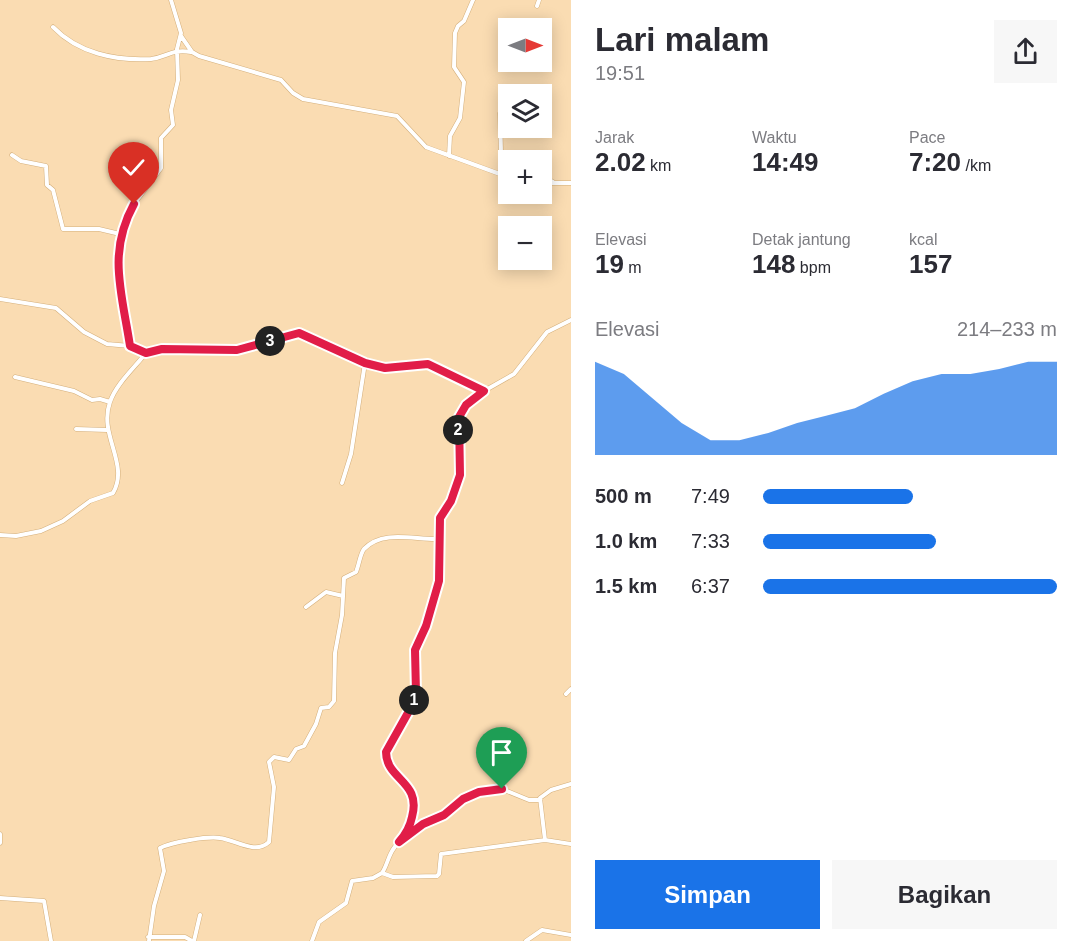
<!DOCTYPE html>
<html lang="id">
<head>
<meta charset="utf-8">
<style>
	:root { --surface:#fff; --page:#f7f7f7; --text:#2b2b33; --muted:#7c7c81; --accent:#1a73e8 }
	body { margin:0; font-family:Helvetica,sans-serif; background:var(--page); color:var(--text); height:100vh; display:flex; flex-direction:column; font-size:22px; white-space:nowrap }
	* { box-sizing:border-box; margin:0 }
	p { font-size:20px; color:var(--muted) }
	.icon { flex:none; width:33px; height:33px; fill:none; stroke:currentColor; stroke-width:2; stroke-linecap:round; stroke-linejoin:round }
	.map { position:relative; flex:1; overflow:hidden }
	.sheet { display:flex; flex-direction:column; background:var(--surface); width:510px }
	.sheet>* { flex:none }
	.needle { width:39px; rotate:90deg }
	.fabs { position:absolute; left:498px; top:18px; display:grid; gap:12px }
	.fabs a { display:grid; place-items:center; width:54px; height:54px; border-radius:0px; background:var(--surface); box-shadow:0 3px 15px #0003; font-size:30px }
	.pin { position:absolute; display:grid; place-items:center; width:51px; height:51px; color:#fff; margin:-62px -26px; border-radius:50% 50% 50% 0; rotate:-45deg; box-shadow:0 0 6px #0007 }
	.pin .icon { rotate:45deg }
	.km { position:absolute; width:30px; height:30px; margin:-15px; border-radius:50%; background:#222; color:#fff; font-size:16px; line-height:30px; text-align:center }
	.round { display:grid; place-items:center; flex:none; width:63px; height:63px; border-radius:0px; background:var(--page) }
	.overview { display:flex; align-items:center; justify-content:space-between; height:102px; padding:0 24px }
	h1 { font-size:33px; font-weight:600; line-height:45px }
	.metrics { display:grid; grid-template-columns:repeat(3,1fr); gap:9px; height:102px; padding:6px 24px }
	.metrics div { display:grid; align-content:center }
	.metrics b { font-size:26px; font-weight:600 }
	.metrics small { font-size:16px; font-weight:400 }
	.metrics p { font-size:16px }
	.chart { height:168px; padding:12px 24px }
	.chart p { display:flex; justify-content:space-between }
	.chart svg { width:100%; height:108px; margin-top:6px; fill:var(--accent); opacity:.7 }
	.cta { display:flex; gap:12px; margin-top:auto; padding:12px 24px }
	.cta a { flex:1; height:69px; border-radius:0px; background:var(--accent); color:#fff; font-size:24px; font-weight:600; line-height:69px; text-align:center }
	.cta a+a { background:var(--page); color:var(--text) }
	ul { padding:0 24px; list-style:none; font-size:20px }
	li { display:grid; grid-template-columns:96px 72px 1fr; align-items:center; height:45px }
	li i { height:15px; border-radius:8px; background:var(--accent) }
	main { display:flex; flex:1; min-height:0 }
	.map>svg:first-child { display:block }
</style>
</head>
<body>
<main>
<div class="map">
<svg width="571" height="941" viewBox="0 0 571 941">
	<rect width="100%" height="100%" fill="#fadcb2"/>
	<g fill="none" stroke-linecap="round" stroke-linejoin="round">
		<!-- street casing -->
		<g stroke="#d4af7b" stroke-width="5">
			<path id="street" d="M537,6L539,0
				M53,27C78,53 115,61 151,59C168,57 170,49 191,52
				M181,36L192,52L199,56L281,80L293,93L303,99L397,116L426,147L508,177
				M500,113L501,152L514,160
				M12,155L21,161L46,166L47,185L53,190L63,229H99L120,234
				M449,156L450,136L460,118L464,82L454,67L455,33L458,26L464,21L473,0
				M542,176L553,182
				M542,183H571
				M0,299L56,308L84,332L107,344L130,346L146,353
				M130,346L116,263L120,234L134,204L161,168V138L173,125L171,110L178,80L177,49L181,33L171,0
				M15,377L74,391L92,400L100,399L110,402
				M76,429L107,430
				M342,483L351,454L365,363
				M0,535L16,536L41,531L63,521L90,501L113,493C130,464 98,435 110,402C116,384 135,367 146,353L162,349L241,350L299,333C328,341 352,361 382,368C398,371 411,360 428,364L484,391L514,374L547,332L571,320
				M306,607L326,592L343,596
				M566,694L571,689
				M0,834V843
				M405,839L423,824L444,815L463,799L479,792L502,789L529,800H540
				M545,840L540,798L551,790L571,784
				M382,873L393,877L437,876L439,874L441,854L545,840L571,844
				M0,898L44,901L51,941
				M148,937H185L192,941
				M149,941L154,906L164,871L160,848C172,842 208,836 220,838C236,840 255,855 269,842L274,787L269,762L274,757L289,760L296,749L304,746L316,724L321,708L329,707L334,701L335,653L342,615L344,578L356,572C359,565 360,554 364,549C383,529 415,540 438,539
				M194,941L200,915
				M312,941L319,922L346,903L352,881L373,878L382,873C387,866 388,856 394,848C413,821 426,808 401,779C394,771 385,763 385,752L409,711L416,693L415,650L426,626L439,581L440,518L451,501L460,475L459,417L466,405L484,391
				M526,941L542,930L571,935"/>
		</g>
		<!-- street -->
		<use href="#street" stroke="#fff" stroke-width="4"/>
	</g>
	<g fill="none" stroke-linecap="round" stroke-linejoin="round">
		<!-- route casing -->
		<g stroke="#fff" stroke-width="12">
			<path id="route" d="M134,204C107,253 122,293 130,346L146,353L162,349L237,350L299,333L365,363L385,368L428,364L484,391L466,405L459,417L460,475L451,501L440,518L439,581L426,626L415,650L416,693L409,711L386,752C386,780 422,781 412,817C410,827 406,834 399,842L423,824L444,815L463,799L479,792L502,789"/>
		</g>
		<!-- route -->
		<use href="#route" stroke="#e11d48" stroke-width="8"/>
	</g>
</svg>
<div class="fabs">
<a><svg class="needle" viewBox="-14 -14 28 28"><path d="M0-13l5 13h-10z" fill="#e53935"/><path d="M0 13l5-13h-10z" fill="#7c7c81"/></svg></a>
<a><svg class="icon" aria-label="layers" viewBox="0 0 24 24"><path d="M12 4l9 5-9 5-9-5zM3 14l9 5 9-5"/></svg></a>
<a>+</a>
<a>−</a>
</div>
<div class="pin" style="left:502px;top:789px;background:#1e9e55"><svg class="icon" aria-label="arrive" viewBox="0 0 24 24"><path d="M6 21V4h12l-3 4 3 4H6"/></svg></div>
<div class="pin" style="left:134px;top:204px;background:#d93025"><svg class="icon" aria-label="check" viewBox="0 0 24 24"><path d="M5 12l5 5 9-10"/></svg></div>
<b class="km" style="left:414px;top:700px">1</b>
<b class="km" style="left:458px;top:430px">2</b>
<b class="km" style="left:270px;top:341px">3</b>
</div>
<section class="sheet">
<div class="overview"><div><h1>Lari malam</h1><p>19:51</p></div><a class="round"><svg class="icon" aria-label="share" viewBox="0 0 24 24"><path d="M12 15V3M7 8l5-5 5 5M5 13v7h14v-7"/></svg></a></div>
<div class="metrics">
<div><p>Jarak</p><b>2.02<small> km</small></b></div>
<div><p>Waktu</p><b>14:49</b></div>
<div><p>Pace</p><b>7:20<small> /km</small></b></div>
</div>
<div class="metrics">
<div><p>Elevasi</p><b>19<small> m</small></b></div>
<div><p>Detak jantung</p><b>148<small> bpm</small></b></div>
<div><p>kcal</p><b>157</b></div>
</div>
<div class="chart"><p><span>Elevasi</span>214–233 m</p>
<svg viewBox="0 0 160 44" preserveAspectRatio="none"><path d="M0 44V6L10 11L20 21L30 31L40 38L50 38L60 35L70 31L80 28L90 25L100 19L110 14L120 11L130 11L140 9L150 6L160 6V44z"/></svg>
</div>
<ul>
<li><b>500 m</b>7:49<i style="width:51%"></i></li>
<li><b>1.0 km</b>7:33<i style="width:59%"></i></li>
<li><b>1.5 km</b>6:37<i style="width:100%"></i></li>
</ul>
<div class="cta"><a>Simpan</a><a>Bagikan</a></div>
</section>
</main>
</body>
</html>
